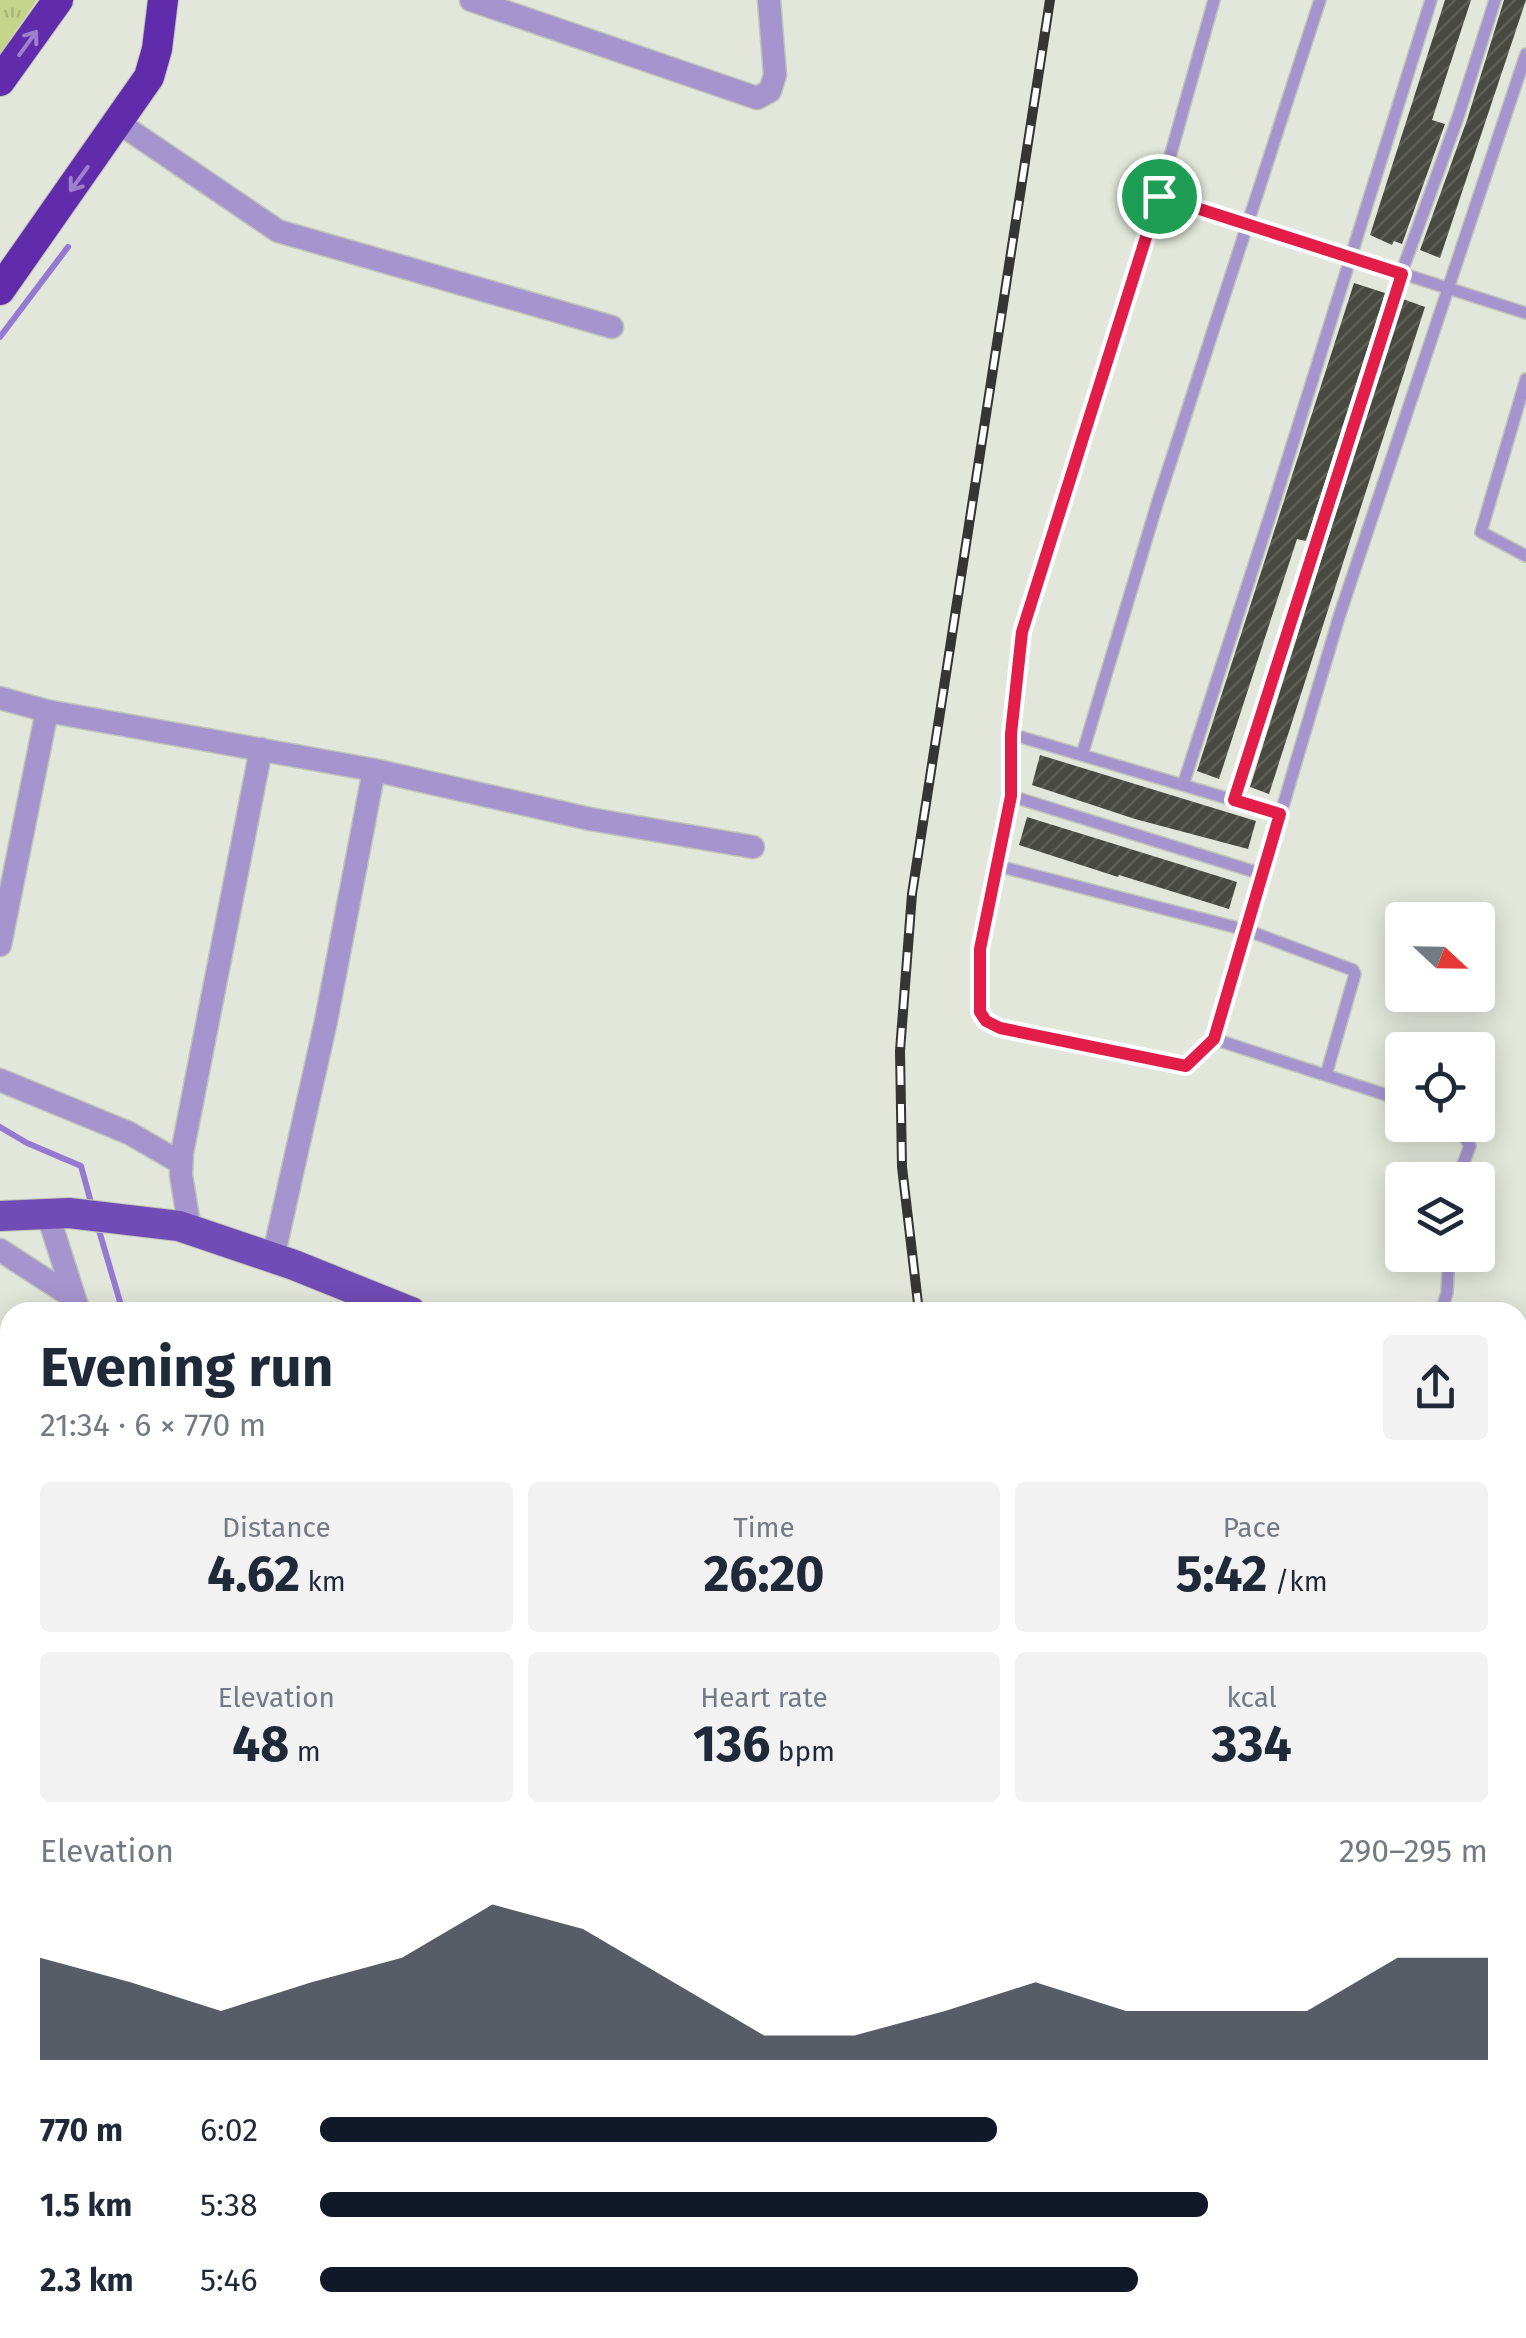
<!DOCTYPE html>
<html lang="en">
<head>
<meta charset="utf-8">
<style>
	:root { --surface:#fff; --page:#f2f2f3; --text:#1f2937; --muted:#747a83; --accent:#111827 }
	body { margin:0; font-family:"Fira Sans",sans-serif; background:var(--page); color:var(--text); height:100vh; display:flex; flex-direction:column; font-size:38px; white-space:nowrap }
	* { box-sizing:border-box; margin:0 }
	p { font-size:32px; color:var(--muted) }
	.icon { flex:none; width:55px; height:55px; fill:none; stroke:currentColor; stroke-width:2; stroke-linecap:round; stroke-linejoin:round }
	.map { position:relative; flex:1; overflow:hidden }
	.details { position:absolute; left:0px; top:1302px; width:1528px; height:1038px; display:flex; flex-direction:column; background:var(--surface); border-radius:30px 30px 0 0; box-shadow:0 5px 25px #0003 }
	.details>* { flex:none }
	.needle { width:65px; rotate:112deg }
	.controls { position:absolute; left:1385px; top:902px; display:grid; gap:20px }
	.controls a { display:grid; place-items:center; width:110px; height:110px; border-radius:10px; background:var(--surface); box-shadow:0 5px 25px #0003; font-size:50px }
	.pin { position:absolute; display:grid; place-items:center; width:85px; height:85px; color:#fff; margin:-42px; border:5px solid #fff; border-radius:50%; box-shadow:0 2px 10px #0007 }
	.round { display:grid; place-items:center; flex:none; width:105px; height:105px; border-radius:10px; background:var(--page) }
	.head { display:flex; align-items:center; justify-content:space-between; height:170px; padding:0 40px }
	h1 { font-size:55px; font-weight:700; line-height:75px }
	.stats { display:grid; grid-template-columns:repeat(3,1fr); gap:15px; height:170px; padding:10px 40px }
	.stats div { display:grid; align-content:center; border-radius:10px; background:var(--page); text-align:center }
	.stats b { font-size:50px; font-weight:700 }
	.stats small { font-size:28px; font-weight:400 }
	.stats p { font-size:28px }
	.chart { height:280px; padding:20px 40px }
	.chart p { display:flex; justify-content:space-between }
	.chart svg { width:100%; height:180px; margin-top:10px; fill:var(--accent); opacity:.7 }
	ul { padding:0 40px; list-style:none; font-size:32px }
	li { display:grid; grid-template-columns:160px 120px 1fr; align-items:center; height:75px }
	li i { height:25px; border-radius:12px; background:var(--accent) }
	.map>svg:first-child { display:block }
</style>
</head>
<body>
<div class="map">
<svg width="1526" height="2338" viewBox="0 0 1526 2338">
	<defs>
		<pattern id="grass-tufts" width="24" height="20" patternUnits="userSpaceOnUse" patternTransform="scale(2.5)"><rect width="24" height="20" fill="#c5d48b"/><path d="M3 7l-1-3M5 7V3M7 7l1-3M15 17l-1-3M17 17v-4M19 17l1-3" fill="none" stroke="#a8b577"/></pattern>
		<pattern id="building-hatch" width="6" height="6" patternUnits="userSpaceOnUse" patternTransform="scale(2.5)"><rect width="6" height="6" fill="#484a41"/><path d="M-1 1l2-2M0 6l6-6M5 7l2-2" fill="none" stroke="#5e6058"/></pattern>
	</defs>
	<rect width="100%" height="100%" fill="#e3e6da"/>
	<!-- grass -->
	<path fill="url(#grass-tufts)" d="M0,0H37L0,54Z"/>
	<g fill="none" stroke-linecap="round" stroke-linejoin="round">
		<!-- stream -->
		<path stroke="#957ad2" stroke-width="6" d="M0,337L68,247
			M0,1127L27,1143L81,1166L92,1206
			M98,1227L123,1312
			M55,2338L64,2330"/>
	</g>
	<!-- building -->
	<path fill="url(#building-hatch)" d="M1445,0H1471L1432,120L1445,124L1402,244L1394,241L1392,245L1370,235Z
		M1504,0H1526L1440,258L1420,250L1467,120Z
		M1354,283L1385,293L1306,541L1297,539L1219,779L1197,771Z
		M1403,299L1425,307L1269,794L1250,787Z
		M1040,755L1256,821L1248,849L1135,819L1032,785Z
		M1027,817L1237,882L1229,909L1119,875L1118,877L1019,845Z"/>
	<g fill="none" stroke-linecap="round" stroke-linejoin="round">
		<!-- lane casing -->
		<g stroke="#c1c4b9" stroke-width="14">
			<path id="lane" d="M1214,0L1159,196L1022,633L1011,734L1280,814
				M1159,196L1526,313
				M1526,379L1481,532L1526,556
				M1011,734V796L1262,874
				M1082,755L1157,504L1320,0
				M1183,785L1275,500L1431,0
				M1011,796L998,866L1246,930L1353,970L1355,974L1326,1075
				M1234,800L1401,274L1458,117L1495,0
				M998,866L980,949V1012L986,1021L1000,1028L1185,1066L1214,1039
				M1402,1100L1214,1039L1339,617L1526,54
				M1457,1125L1470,1146L1457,1180
				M1441,1312L1447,1293L1449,1255"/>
		</g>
		<!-- street casing -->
		<g stroke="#c1c4b9" stroke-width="25">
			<path id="street" d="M471,0L757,98L770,91L775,75L769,0
				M119,123L278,231L612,327
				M0,698L47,711L374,770L590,819L753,847
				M0,945L47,711
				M0,1080L129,1133L181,1163
				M48,1215L79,1312
				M190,1230L181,1175L182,1153L261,749
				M0,1250L74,1298
				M273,1258L326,1021L374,770
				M0,1470L10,1464
				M0,1569L10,1562
				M0,1739L10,1735
				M0,1844L10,1840
				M0,1946L10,1943
				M0,2044L10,2040
				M0,2170L10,2167
				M551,2330L553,2338
				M677,2330L679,2338
				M806,2330L808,2338
				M921,2330L923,2338
				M1020,2330L1022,2338
				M334,2338L353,2330"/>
		</g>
		<!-- secondary casing -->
		<g stroke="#c1c4b9" stroke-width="32">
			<path id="secondary" d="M433,2330L434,2338"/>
		</g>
		<!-- primary casing -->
		<g stroke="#c1c4b9" stroke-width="32">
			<path id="primary" d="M0,1216L69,1213L179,1226L294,1265L411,1312
				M1518,1769L1526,1773"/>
		</g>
		<!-- highway casing -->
		<g stroke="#c1c4b9" stroke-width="32">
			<path id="highway" d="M0,81L58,0
				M0,290L149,77L157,49L163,0"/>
		</g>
		<!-- lane -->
		<use href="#lane" stroke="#a595cf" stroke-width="11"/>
		<!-- street -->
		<use href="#street" stroke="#a595cf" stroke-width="22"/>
		<!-- secondary -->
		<use href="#secondary" stroke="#876cc1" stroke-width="30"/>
		<!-- primary -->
		<use href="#primary" stroke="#724cb6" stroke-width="30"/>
		<!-- highway -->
		<use href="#highway" stroke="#612cac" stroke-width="30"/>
		<!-- rail casing -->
		<g stroke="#353631" stroke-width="10">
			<path id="rail" d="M919,1312L902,1167L900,1051L912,894L1050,0
				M1122,2330L1124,2338"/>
		</g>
		<!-- rail -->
		<use href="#rail" stroke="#fff" stroke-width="6" stroke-dasharray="19" stroke-linecap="butt"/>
	</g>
	<!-- one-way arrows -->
	<defs><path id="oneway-shaft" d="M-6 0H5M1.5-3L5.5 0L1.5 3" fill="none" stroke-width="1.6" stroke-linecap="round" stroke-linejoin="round" transform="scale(2.5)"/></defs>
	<g stroke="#a080cd">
		<use href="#oneway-shaft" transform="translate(28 43) rotate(-54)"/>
		<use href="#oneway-shaft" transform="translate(79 179) rotate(126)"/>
	</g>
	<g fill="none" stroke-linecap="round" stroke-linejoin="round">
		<!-- route casing -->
		<g stroke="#fff" stroke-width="20">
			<path id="route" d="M1159,196L1402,274L1234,800L1280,814L1214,1039L1186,1066L1000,1028L986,1021L980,1012V949L1011,796V734L1022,632Z"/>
		</g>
		<!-- route -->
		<use href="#route" stroke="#e11d48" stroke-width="12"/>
	</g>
</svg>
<div class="controls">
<a><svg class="needle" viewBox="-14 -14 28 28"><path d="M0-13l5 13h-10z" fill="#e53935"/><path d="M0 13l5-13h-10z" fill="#747a83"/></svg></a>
<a><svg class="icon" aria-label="locate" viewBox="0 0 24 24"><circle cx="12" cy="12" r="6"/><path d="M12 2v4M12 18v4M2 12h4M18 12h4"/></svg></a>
<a><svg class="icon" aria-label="layers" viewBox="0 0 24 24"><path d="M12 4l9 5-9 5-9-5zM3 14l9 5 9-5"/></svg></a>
</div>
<div class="pin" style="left:1159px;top:196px;background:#1e9e55"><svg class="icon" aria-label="arrive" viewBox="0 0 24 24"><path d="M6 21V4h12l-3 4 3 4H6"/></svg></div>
<section class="details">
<div class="head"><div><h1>Evening run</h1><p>21:34 · 6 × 770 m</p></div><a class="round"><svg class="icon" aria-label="share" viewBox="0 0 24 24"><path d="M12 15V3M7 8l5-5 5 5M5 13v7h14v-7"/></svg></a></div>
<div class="stats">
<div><p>Distance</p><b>4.62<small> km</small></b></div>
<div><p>Time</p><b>26:20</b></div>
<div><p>Pace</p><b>5:42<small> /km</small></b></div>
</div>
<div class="stats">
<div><p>Elevation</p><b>48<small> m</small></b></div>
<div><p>Heart rate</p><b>136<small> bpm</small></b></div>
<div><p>kcal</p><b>334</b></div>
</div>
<div class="chart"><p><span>Elevation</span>290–295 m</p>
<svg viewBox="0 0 160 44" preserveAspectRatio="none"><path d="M0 44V19L10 25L20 32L30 25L40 19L50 6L60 12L70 25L80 38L90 38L100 32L110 25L120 32L130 32L140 32L150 19L160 19V44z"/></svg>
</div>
<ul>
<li><b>770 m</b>6:02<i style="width:58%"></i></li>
<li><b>1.5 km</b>5:38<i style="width:76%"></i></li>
<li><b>2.3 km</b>5:46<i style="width:70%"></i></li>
</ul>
</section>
</div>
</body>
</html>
